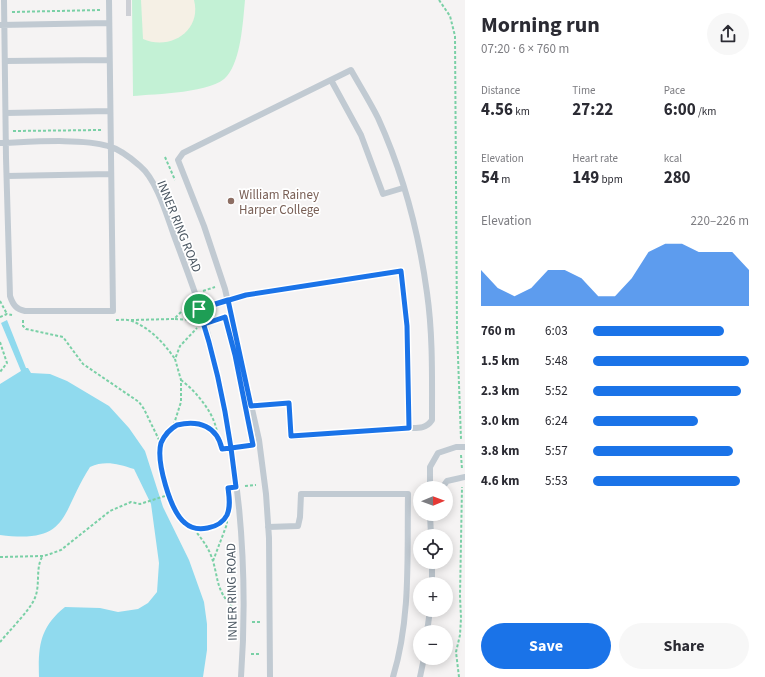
<!DOCTYPE html>
<html lang="en">
<head>
<meta charset="utf-8">
<style>
	:root { --surface:#fff; --page:#f7f7f7; --text:#2b2b33; --muted:#7c7c81; --accent:#1a73e8 }
	body { margin:0; font-family:"Source Sans 3",sans-serif; background:var(--page); color:var(--text); height:100vh; display:flex; flex-direction:column; font-size:15px; white-space:nowrap }
	* { box-sizing:border-box; margin:0 }
	p { font-size:13px; color:var(--muted) }
	.icon { flex:none; width:22px; height:22px; fill:none; stroke:currentColor; stroke-width:2; stroke-linecap:round; stroke-linejoin:round }
	.map { position:relative; flex:1; overflow:hidden }
	.panel { display:flex; flex-direction:column; background:var(--surface); width:300px }
	.panel>* { flex:none }
	.needle { width:26px; rotate:89deg }
	.fabs { position:absolute; left:413px; top:481px; display:grid; gap:8px }
	.fabs a { display:grid; place-items:center; width:40px; height:40px; border-radius:50%; background:var(--surface); box-shadow:0 2px 10px #0003; font-size:20px }
	.pin { position:absolute; display:grid; place-items:center; width:34px; height:34px; color:#fff; margin:-17px; border:2px solid #fff; border-radius:50%; box-shadow:0 1px 4px #0007 }
	.round { display:grid; place-items:center; flex:none; width:42px; height:42px; border-radius:21px; background:var(--page) }
	.headline { display:flex; align-items:center; justify-content:space-between; height:68px; padding:0 16px }
	h1 { font-size:22px; font-weight:700; line-height:30px }
	.metrics { display:grid; grid-template-columns:repeat(3,1fr); gap:6px; height:68px; padding:4px 16px }
	.metrics div { display:grid; align-content:center }
	.metrics b { font-size:17px; font-weight:700 }
	.metrics small { font-size:11px; font-weight:400 }
	.metrics p { font-size:11px }
	.chart { height:112px; padding:8px 16px }
	.chart p { display:flex; justify-content:space-between }
	.chart svg { width:100%; height:72px; margin-top:4px; fill:var(--accent); opacity:.7 }
	.action { display:flex; gap:8px; margin-top:auto; padding:8px 16px }
	.action a { flex:1; height:46px; border-radius:24px; background:var(--accent); color:#fff; font-size:16px; font-weight:700; line-height:46px; text-align:center }
	.action a+a { background:var(--page); color:var(--text) }
	ul { padding:0 16px; list-style:none; font-size:13px }
	li { display:grid; grid-template-columns:64px 48px 1fr; align-items:center; height:30px }
	li i { height:10px; border-radius:5px; background:var(--accent) }
	main { display:flex; flex:1; min-height:0 }
	.map>svg:first-child { display:block }
</style>
</head>
<body>
<main>
<div class="map">
<svg width="465" height="677" viewBox="0 0 465 677">
	<rect width="100%" height="100%" fill="#f5f3f3"/>
	<!-- green -->
	<path fill="#c3f1d5" d="M132,0H245C243,21 241,60 227,76C214,93 155,94 133,96Z"/>
	<!-- sand -->
	<path fill="#f5f0e5" d="M141,0H194C202,31 170,51 143,39Z"/>
	<!-- water -->
	<path fill="#90daee" d="M7,320L26,368H28L31,373L50,374L67,381L109,406L129,428L145,451L163,507L189,560L204,602L207,624V650L203,677H39C38,646 40,627 65,607L100,608L118,612L138,609L148,603L157,592L159,563L151,504L134,469C118,464 105,460 90,467C60,513 71,544 0,535V384L21,371L1,323Z"/>
	<!-- building -->
	<path fill="#cdcfd5" d="M126,0H131V16H126Z"/>
	<g fill="none" stroke-linecap="round" stroke-linejoin="round">
		<!-- path -->
		<path stroke="#7ad0a6" stroke-width="2" stroke-dasharray="3 2" stroke-linecap="butt" d="M439,0L450,16L455,36L457,330L461,439
			M12,12L101,10
			M13,131L102,130
			M165,157L175,180
			M203,291L215,287
			M0,301L7,314
			M0,317L7,314L12,315
			M175,319L195,320
			M23,320V326L26,329L63,337L83,364L139,402L144,409L161,444
			M116,320C121,320 127,319 132,321C150,328 164,343 175,359
			M131,320L174,319L183,310L188,301
			M213,321L224,318
			M0,342L7,363L0,372
			M174,427C188,418 205,425 217,434C216,415 196,391 181,380
			M217,434L220,440
			M240,447L251,445
			M461,455L462,469
			M245,486L256,485
			M168,495L162,474L160,457L161,444L173,427L181,402V380L175,359L180,346L197,328
			M194,529C200,537 206,544 210,553C220,577 213,588 235,610
			M0,557L43,556L50,554L61,550L110,511L131,502L140,504L168,495C173,504 177,516 184,523C199,538 225,525 229,506
			M213,561L227,524V515
			M252,622H261
			M0,642C9,631 28,612 34,600C41,586 35,570 42,557
			M251,654H261
			M459,677L456,652L460,635L461,618L460,596L462,487"/>
		<!-- lane -->
		<path stroke="#c1cad2" stroke-width="6" d="M4,0L6,158L10,296C13,305 16,309 25,311H113L109,0
			M0,25L109,23
			M5,61L109,60
			M331,80L361,135L383,194L403,188
			M6,113L110,111
			M0,143C29,142 82,138 108,146C119,149 131,158 140,166C158,181 168,220 176,241C189,276 203,312 211,347C238,454 249,567 241,677
			M7,176L111,174
			M199,309L246,295L401,271L407,326L409,428L291,437L289,403L251,406
			M430,488V467L438,453L456,447H465
			M442,488L447,481L465,477
			M430,514L431,536
			M268,527L298,526L300,517L301,494H408C407,555 411,618 393,677
			M432,562V584
			M427,632L430,610
			M270,677L269,538L266,494L259,440L225,289L204,226L178,160L183,153L351,70C360,86 370,102 378,118C403,173 419,234 427,293C433,335 432,378 432,420C426,429 418,428 409,428
			M420,677L424,658"/>
	</g>
	<g fill="none" stroke-linecap="round" stroke-linejoin="round">
		<!-- route casing -->
		<g stroke="#fff" stroke-width="8">
			<path id="route" d="M199,309C214,355 224,400 231,448L222,449C217,426 199,420 177,425C170,429 164,436 161,443C156,461 170,511 185,523C196,533 220,529 227,515C231,506 229,496 228,488L236,487L231,448L253,445L235,355L225,317L204,324L199,309L228,300L251,406L289,403L291,436L409,428L407,326L401,271L246,295L199,309"/>
		</g>
		<!-- route -->
		<use href="#route" stroke="#1a73e8" stroke-width="5"/>
	</g>
	<!-- markers -->
	<circle fill="#8d6e63" stroke="#fff" stroke-width="1.5" cx="231" cy="201" r="4"/>
	<g text-anchor="middle" stroke-width="3.5" stroke-linejoin="round" paint-order="stroke">
		<!-- education labels -->
		<g font-size="13" fill="#785e54" stroke="#fff" text-anchor="start">
			<text x="239" y="199">William Rainey<tspan x="239" dy="15">Harper College</tspan></text>
		</g>
		<!-- street labels -->
		<g font-size="13" fill="#4a5661" stroke="#fff">
			<text transform="translate(180 226) rotate(68)" y="5">INNER RING ROAD</text>
			<text transform="translate(231 592) rotate(-91)" y="5">INNER RING ROAD</text>
		</g>
	</g>
</svg>
<div class="fabs">
<a><svg class="needle" viewBox="-14 -14 28 28"><path d="M0-13l5 13h-10z" fill="#e53935"/><path d="M0 13l5-13h-10z" fill="#7c7c81"/></svg></a>
<a><svg class="icon" aria-label="locate" viewBox="0 0 24 24"><circle cx="12" cy="12" r="6"/><path d="M12 2v4M12 18v4M2 12h4M18 12h4"/></svg></a>
<a>+</a>
<a>−</a>
</div>
<div class="pin" style="left:199px;top:309px;background:#1e9e55"><svg class="icon" aria-label="arrive" viewBox="0 0 24 24"><path d="M6 21V4h12l-3 4 3 4H6"/></svg></div>
</div>
<section class="panel">
<div class="headline"><div><h1>Morning run</h1><p>07:20 · 6 × 760 m</p></div><a class="round"><svg class="icon" aria-label="share" viewBox="0 0 24 24"><path d="M12 15V3M7 8l5-5 5 5M5 13v7h14v-7"/></svg></a></div>
<div class="metrics">
<div><p>Distance</p><b>4.56<small> km</small></b></div>
<div><p>Time</p><b>27:22</b></div>
<div><p>Pace</p><b>6:00<small> /km</small></b></div>
</div>
<div class="metrics">
<div><p>Elevation</p><b>54<small> m</small></b></div>
<div><p>Heart rate</p><b>149<small> bpm</small></b></div>
<div><p>kcal</p><b>280</b></div>
</div>
<div class="chart"><p><span>Elevation</span>220–226 m</p>
<svg viewBox="0 0 160 44" preserveAspectRatio="none"><path d="M0 44V22L10 33L20 38L30 33L40 22L50 22L60 27L70 38L80 38L90 27L100 11L110 6L120 6L130 11L140 11L150 11L160 22V44z"/></svg>
</div>
<ul>
<li><b>760 m</b>6:03<i style="width:84%"></i></li>
<li><b>1.5 km</b>5:48<i style="width:100%"></i></li>
<li><b>2.3 km</b>5:52<i style="width:95%"></i></li>
<li><b>3.0 km</b>6:24<i style="width:67%"></i></li>
<li><b>3.8 km</b>5:57<i style="width:90%"></i></li>
<li><b>4.6 km</b>5:53<i style="width:94%"></i></li>
</ul>
<div class="action"><a>Save</a><a>Share</a></div>
</section>
</main>
</body>
</html>
